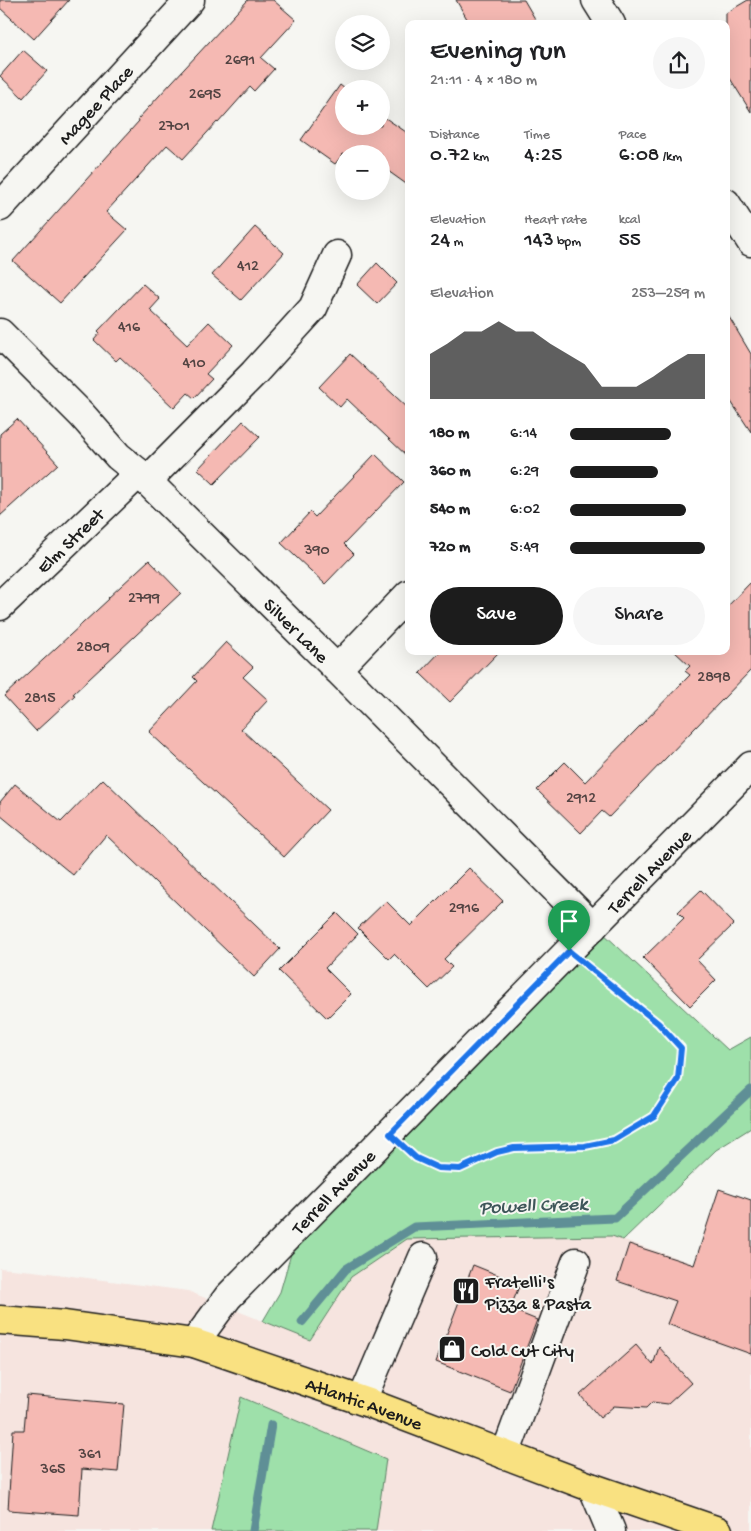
<!DOCTYPE html>
<html lang="en">
<head>
<meta charset="utf-8">
<style>
	:root { --surface:#fff; --page:#f6f6f6; --text:#202124; --muted:#757577; --accent:#1c1c1c }
	body { margin:0; font-family:"Gochi Hand",sans-serif; background:var(--page); color:var(--text); height:100vh; display:flex; flex-direction:column; font-size:19px; white-space:nowrap }
	* { box-sizing:border-box; margin:0 }
	p { font-size:16px; color:var(--muted) }
	.icon { flex:none; width:28px; height:28px; fill:none; stroke:currentColor; stroke-width:2; stroke-linecap:round; stroke-linejoin:round }
	.map { position:relative; flex:1; overflow:hidden }
	.details { position:absolute; left:405px; top:20px; width:325px; height:635px; display:flex; flex-direction:column; background:var(--surface); border-radius:10px; box-shadow:0 5px 20px #0002 }
	.details>* { flex:none }
	.fabs { position:absolute; left:335px; top:15px; display:grid; gap:10px }
	.fabs a { display:grid; place-items:center; width:55px; height:55px; border-radius:50%; background:var(--surface); box-shadow:0 5px 20px #0002; font-size:25px }
	.pin { position:absolute; display:grid; place-items:center; width:42px; height:42px; color:#fff; margin:-51px -21px; border-radius:50% 50% 50% 0; rotate:-45deg; box-shadow:0 0 5px #0007 }
	.pin .icon { rotate:45deg }
	.round { display:grid; place-items:center; flex:none; width:52px; height:52px; border-radius:26px; background:var(--page) }
	.overview { display:flex; align-items:center; justify-content:space-between; height:85px; padding:0 25px }
	h1 { font-size:28px; font-weight:600; line-height:38px }
	.stats { display:grid; grid-template-columns:repeat(3,1fr); gap:8px; height:85px; padding:5px 25px }
	.stats div { display:grid; align-content:center }
	.stats b { font-size:21px; font-weight:600 }
	.stats small { font-size:14px; font-weight:400 }
	.stats p { font-size:14px }
	.chart { height:140px; padding:10px 25px }
	.chart p { display:flex; justify-content:space-between }
	.chart svg { width:100%; height:90px; margin-top:5px; fill:var(--accent); opacity:.7 }
	.primary-button { display:flex; gap:10px; margin-top:auto; padding:10px 25px }
	.primary-button a { flex:1; height:58px; border-radius:30px; background:var(--accent); color:#fff; font-size:20px; font-weight:600; line-height:58px; text-align:center }
	.primary-button a+a { background:var(--page); color:var(--text) }
	ul { padding:0 25px; list-style:none; font-size:16px }
	li { display:grid; grid-template-columns:80px 60px 1fr; align-items:center; height:38px }
	li i { height:12px; border-radius:6px; background:var(--accent) }
	.map>svg:first-child { display:block }
</style>
</head>
<body>
<div class="map">
<svg width="751" height="1531" viewBox="0 0 751 1531">
	<rect width="100%" height="100%" fill="#f6f6f2"/>
	<filter id="ink" filterUnits="userSpaceOnUse"><feTurbulence type="fractalNoise" baseFrequency=".02" numOctaves="2"/><feDisplacementMap in="SourceGraphic" scale="10" xChannelSelector="R" yChannelSelector="G"/><feConvolveMatrix kernelMatrix="1 2 1 2 8 2 1 2 1" color-interpolation-filters="sRGB"/></filter>
	<g filter="url(#ink)">
		<!-- built -->
		<path fill="#f6e4df" d="M612,1236L751,1283V1531H376L386,1459L242,1397L211,1531H0V1268L33,1271L188,1291L310,1340L351,1277L407,1239Z"/>
		<!-- green -->
		<path fill="#9ee0aa" stroke="#5d7e63" d="M601,931L728,1050L751,1037V1128L716,1150L623,1240L612,1236L407,1239L351,1277L310,1340L263,1321L280,1292L293,1247Z
			M241,1397L386,1459L376,1531H211Z"/>
		<g fill="none" stroke-linecap="round" stroke-linejoin="round">
			<!-- stream -->
			<path stroke="#5f8f96" stroke-width="9" d="M302,1322L346,1269L414,1227L615,1218L751,1090
				M253,1531L271,1425"/>
		</g>
		<!-- building -->
		<path fill="#f5b9b3" stroke="#1c1c1c" d="M0,0H69L34,39L0,8Z
			M248,0H273L296,20L261,58L274,69L254,91L250,87L218,123L217,122L183,159L167,145L106,212L127,230L60,303L13,261L139,121L138,119L159,96Z
			M456,0H524L538,24H470Z
			M748,0H751V112L726,72V13Z
			M23,50L47,71L23,98L0,76Z
			M340,85L345,89L344,126H381V115L409,134V186L381,166V154H343L335,164L301,140Z
			M255,227L284,253L241,300L212,275Z
			M377,263L397,283L377,304L357,285Z
			M143,284L160,299L150,310L187,345L209,322L233,345L206,374L212,379L194,398L188,393L174,408L120,357L116,361L94,340L100,333L98,331Z
			M726,312L751,354V432L726,394Z
			M350,354L409,409V458L347,399L340,407L319,387Z
			M17,419L58,464L0,516V434Z
			M243,421L260,437L214,484L198,469Z
			M375,454L404,482L344,544L354,554L325,584L281,543L310,512L315,517Z
			M149,560L181,593L73,694L75,695L36,731L4,696L109,599L108,598Z
			M751,582V670L609,817L602,811L581,833L537,790L565,762L585,782L690,675L685,671L690,666L674,651H726V608Z
			M226,642L253,667L243,677L268,700L241,729L328,810L284,857L149,732L197,681L193,677Z
			M441,651H500L450,702L420,673Z
			M103,779L280,949L254,977L106,835L73,875L0,815V802L15,784L61,822Z
			M469,868L503,901L444,959L452,967L429,989L394,954L389,959L358,928L386,901L411,926Z
			M701,890L734,924L697,960L716,980L690,1006L643,958L684,918L678,912Z
			M337,913L358,934L325,968L351,994L327,1018L279,971Z
			M719,1189L751,1200V1354L667,1324L676,1301L617,1281L629,1244L694,1265Z
			M473,1265L520,1284L510,1309L537,1320L510,1391L436,1362Z
			M636,1345L653,1365L659,1347L691,1383L668,1404L652,1402L646,1408L614,1406L600,1418L580,1395Z
			M27,1395L124,1404L118,1472L82,1469L79,1515L8,1510L13,1430H24Z"/>
		<g fill="none" stroke-linecap="round" stroke-linejoin="round">
			<!-- minor casing -->
			<g stroke="#1c1c1c" stroke-width="31">
				<g id="minor">
					<path d="M596,0L611,24"/>
					<path d="M726,203L751,242"/>
					<path id="s1" d="M0,207L190,0"/>
					<path id="s2" d="M0,333L82,415L118,456L139,473L337,669L593,927"/>
					<path d="M147,481L254,373L313,308L337,255"/>
					<path id="s3" d="M0,606L139,473"/>
					<path d="M337,669L409,594"/>
					<path id="s4" d="M194,1343L228,1297L751,766"/>
					<path d="M362,1400L423,1257"/>
					<path d="M505,1455L576,1262"/>
					<path d="M593,1488L611,1531"/>
				</g>
			</g>
			<!-- major casing -->
			<g stroke="#1c1c1c" stroke-width="31">
				<g id="major">
					<path id="s5" d="M0,1320L65,1325L194,1343L369,1403L593,1488L718,1531"/>
				</g>
			</g>
			<!-- path -->
			<path stroke="#1c1c1c" stroke-width="3" stroke-dasharray="1 4" stroke-linecap="butt" d="M411,1153L417,1158L438,1168L460,1169L497,1152L514,1148L585,1146L614,1140L654,1116L678,1079L681,1048L658,1023L590,968"/>
			<!-- minor -->
			<use href="#minor" stroke="#f6f6f2" stroke-width="28"/>
			<!-- major -->
			<use href="#major" stroke="#f9e181" stroke-width="28"/>
		</g>
	</g>
	<g fill="none" stroke-linecap="round" stroke-linejoin="round" filter="url(#ink)">
		<!-- route casing -->
		<g stroke="#fff" stroke-width="10">
			<path id="route" d="M569,951L658,1023L681,1048L678,1079L654,1116L614,1140L585,1146L514,1148L497,1152L460,1169L438,1168L416,1158L390,1134Z"/>
		</g>
		<!-- route -->
		<use href="#route" stroke="#1a73e8" stroke-width="6"/>
	</g>
	<!-- icons -->
	<defs>
		<g id="restaurant-square" transform="scale(1.4375)"><rect x="-9" y="-9" width="18" height="18" rx="4" fill="#1c1c1c" stroke="#f6f6f2"/><path d="M-5-6h1v4h1v-4h1v4h1v-4h1v5L-1.5 .5V6h-2V.5L-5-1ZM5-6V6H3V1.5H1.5Q1.5-4 5-6Z" fill="#fff"/></g>
		<g id="shop-square" transform="scale(1.4375)"><rect x="-9" y="-9" width="18" height="18" rx="4" fill="#1c1c1c" stroke="#f6f6f2"/><path d="M-5-2.5h2.3a2.7 3.5 0 0 1 5.4 0H5L5.5 6h-11ZM-1.5-2.5h3a1.5 2.3 0 0 0-3 0Z" fill="#fff"/></g>
	</defs>
	<g fill-rule="evenodd">
		<use href="#restaurant-square" x="466" y="1291"/>
		<use href="#shop-square" x="452" y="1349"/>
	</g>
	<g text-anchor="middle" stroke-width="4" stroke-linejoin="round" paint-order="stroke">
		<!-- number labels -->
		<g font-size="16" fill="#524342">
			<text x="240" y="64">2691</text>
			<text x="205" y="98">2695</text>
			<text x="174" y="130">2701</text>
			<text x="248" y="270">412</text>
			<text x="129" y="331">416</text>
			<text x="194" y="367">410</text>
			<text x="317" y="554">390</text>
			<text x="144" y="602">2799</text>
			<text x="93" y="651">2809</text>
			<text x="714" y="681">2898</text>
			<text x="40" y="702">2815</text>
			<text x="581" y="802">2912</text>
			<text x="464" y="912">2916</text>
			<text x="90" y="1458">361</text>
			<text x="53" y="1473">365</text>
		</g>
		<!-- street labels -->
		<g font-size="19" fill="#1c1c1c" stroke="#f6f6f2">
			<text dy="7" stroke="none"><textPath href="#s1" startOffset="140">Magee Place</textPath></text>
			<text dy="7" stroke="none"><textPath href="#s3" startOffset="96">Elm Street</textPath></text>
			<text dy="7" stroke="none"><textPath href="#s2" startOffset="420">Silver Lane</textPath></text>
			<text dy="7" stroke="none"><textPath href="#s4" startOffset="656">Terrell Avenue</textPath></text>
			<text dy="7" stroke="none"><textPath href="#s4" startOffset="206">Terrell Avenue</textPath></text>
			<text dy="7" stroke="none"><textPath href="#s5" startOffset="376">Atlantic Avenue</textPath></text>
		</g>
		<!-- poi labels -->
		<g font-size="19" fill="#1c1c1c" stroke="#f6f6f2" text-anchor="start">
			<text x="485" y="1287">Fratelli's<tspan x="485" dy="22">Pizza &amp; Pasta</tspan></text>
			<text x="471" y="1356">Cold Cut City</text>
		</g>
		<!-- water labels -->
		<g font-size="20" font-style="italic" fill="#3e5659" stroke="#f6f6f2">
			<text transform="translate(533 1204) rotate(-2)" y="7">Powell Creek</text>
		</g>
	</g>
</svg>
<div class="fabs">
<a><svg class="icon" aria-label="layers" viewBox="0 0 24 24"><path d="M12 4l9 5-9 5-9-5zM3 14l9 5 9-5"/></svg></a>
<a>+</a>
<a>−</a>
</div>
<div class="pin" style="left:569px;top:951px;background:#1e9e55"><svg class="icon" aria-label="arrive" viewBox="0 0 24 24"><path d="M6 21V4h12l-3 4 3 4H6"/></svg></div>
<section class="details">
<div class="overview"><div><h1>Evening run</h1><p>21:11 · 4 × 180 m</p></div><a class="round"><svg class="icon" aria-label="share" viewBox="0 0 24 24"><path d="M12 15V3M7 8l5-5 5 5M5 13v7h14v-7"/></svg></a></div>
<div class="stats">
<div><p>Distance</p><b>0.72<small> km</small></b></div>
<div><p>Time</p><b>4:25</b></div>
<div><p>Pace</p><b>6:08<small> /km</small></b></div>
</div>
<div class="stats">
<div><p>Elevation</p><b>24<small> m</small></b></div>
<div><p>Heart rate</p><b>143<small> bpm</small></b></div>
<div><p>kcal</p><b>55</b></div>
</div>
<div class="chart"><p><span>Elevation</span>253–259 m</p>
<svg viewBox="0 0 160 44" preserveAspectRatio="none"><path d="M0 44V22L10 17L20 11L30 11L40 6L50 11L60 11L70 17L80 22L90 27L100 38L110 38L120 38L130 33L140 27L150 22L160 22V44z"/></svg>
</div>
<ul>
<li><b>180 m</b>6:14<i style="width:75%"></i></li>
<li><b>360 m</b>6:29<i style="width:65%"></i></li>
<li><b>540 m</b>6:02<i style="width:86%"></i></li>
<li><b>720 m</b>5:49<i style="width:100%"></i></li>
</ul>
<div class="primary-button"><a>Save</a><a>Share</a></div>
</section>
</div>
</body>
</html>
